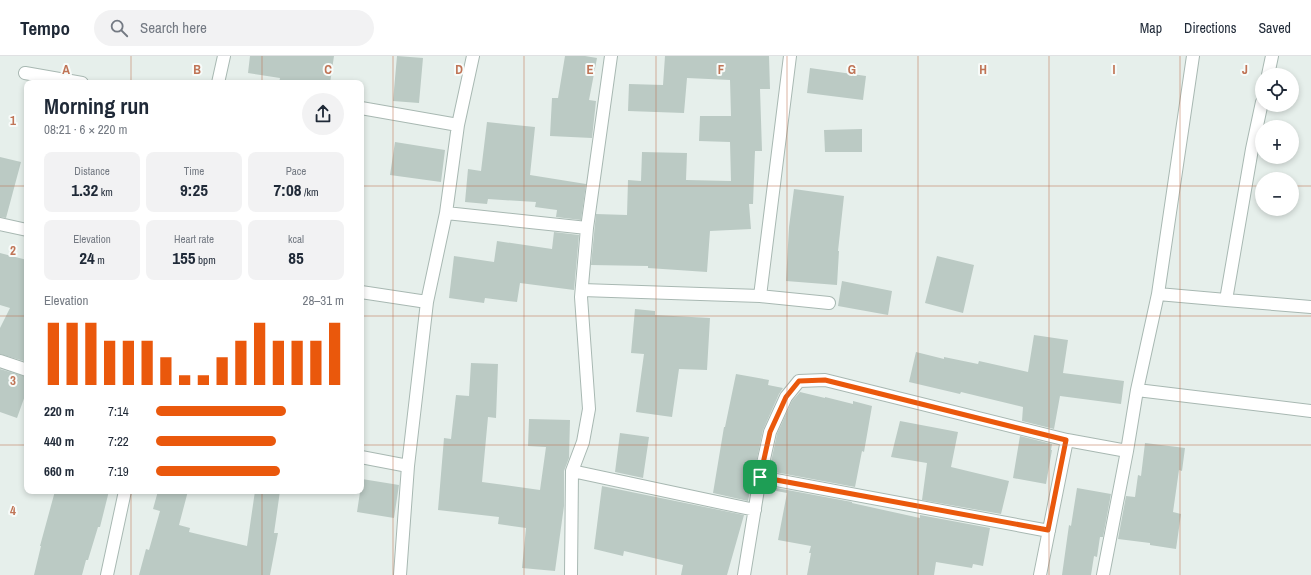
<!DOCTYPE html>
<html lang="en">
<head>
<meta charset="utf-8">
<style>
	:root { --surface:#fff; --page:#f2f2f3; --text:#1f2937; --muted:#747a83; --line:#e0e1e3; --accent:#ea580c }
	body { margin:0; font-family:"Archivo Narrow",sans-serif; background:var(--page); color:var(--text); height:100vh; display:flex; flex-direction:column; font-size:15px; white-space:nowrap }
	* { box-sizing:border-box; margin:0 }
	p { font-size:13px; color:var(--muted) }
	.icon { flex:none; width:22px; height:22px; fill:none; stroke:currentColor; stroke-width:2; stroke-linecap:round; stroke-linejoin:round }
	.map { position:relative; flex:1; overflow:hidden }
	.panel { position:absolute; left:24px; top:24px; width:340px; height:414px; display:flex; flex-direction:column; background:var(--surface); border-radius:8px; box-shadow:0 2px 6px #0003 }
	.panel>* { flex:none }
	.fabs { position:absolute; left:1255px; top:12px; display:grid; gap:8px }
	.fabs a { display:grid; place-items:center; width:44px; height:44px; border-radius:50%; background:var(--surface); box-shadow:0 2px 6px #0003; font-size:20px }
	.pin { position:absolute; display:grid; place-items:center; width:34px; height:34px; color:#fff; margin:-17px; border-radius:8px; box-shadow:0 2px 6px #0006 }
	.round { display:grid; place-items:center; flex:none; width:42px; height:42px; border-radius:21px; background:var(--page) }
	.summary { display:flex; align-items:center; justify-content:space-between; height:68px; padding:0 20px }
	h1 { font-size:22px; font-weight:800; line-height:30px }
	.stats { display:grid; grid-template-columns:repeat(3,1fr); gap:6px; height:68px; padding:4px 20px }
	.stats div { display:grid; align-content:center; border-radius:8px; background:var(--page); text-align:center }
	.stats b { font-size:17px; font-weight:800 }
	.stats small { font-size:11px; font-weight:400 }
	.stats p { font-size:11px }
	.chart { height:112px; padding:8px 20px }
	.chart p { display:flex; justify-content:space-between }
	.chart svg { width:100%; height:72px; margin-top:4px; stroke:var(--accent); stroke-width:6 }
	ul { padding:0 20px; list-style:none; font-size:13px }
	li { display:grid; grid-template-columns:64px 48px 1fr; align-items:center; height:30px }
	li i { height:10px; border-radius:5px; background:var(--accent) }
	header { display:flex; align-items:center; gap:24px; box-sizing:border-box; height:56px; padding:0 20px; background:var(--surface); border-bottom:1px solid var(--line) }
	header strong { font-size:19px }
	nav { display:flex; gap:22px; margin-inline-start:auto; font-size:14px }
	.search { width:280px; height:36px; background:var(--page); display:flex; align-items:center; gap:10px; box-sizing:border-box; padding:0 14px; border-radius:22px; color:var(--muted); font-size:15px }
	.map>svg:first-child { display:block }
</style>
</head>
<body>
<header>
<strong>Tempo</strong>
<div class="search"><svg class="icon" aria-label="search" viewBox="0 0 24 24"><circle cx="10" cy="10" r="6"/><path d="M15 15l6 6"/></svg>Search here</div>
<nav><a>Map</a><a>Directions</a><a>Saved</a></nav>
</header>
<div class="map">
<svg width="1311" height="519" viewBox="0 0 1311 519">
	<rect width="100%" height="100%" fill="#e6efeb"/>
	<!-- building -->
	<path fill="#bbcac4" d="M250,0H334L330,27H279L280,22L248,17Z
		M397,0L423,2L419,47L393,45Z
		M565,0H585L597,2L589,44L596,45L592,82L550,80L552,42H558Z
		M665,0H769L770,33H760L762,95H755L753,148H749L751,173L710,175L707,216L648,212V210L591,209L596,158L627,159L628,124L641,125L642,96L687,97L686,124L731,125L730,86L699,85L700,60H731L730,24L687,22L684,57L628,55L629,28L663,29Z
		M810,12L866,20L863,44L807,37Z
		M487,66L535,71L530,119L586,128L581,164L556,161L557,154L535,151L536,146L488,143L487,148L465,146L468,113L481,115Z
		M862,73V96H825L824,74Z
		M395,86L445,94L441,126L390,119Z
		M0,101L21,106L6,162L0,161Z
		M794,133L844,140L838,195H839L837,229L786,225L789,171Z
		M554,176L579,179L574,234L520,227L517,246L485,242L484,247L449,242L454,200L494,206L497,185L552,193Z
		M0,197L27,204V306L0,298V272L10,252L0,249Z
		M937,200L974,209L963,257L925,247Z
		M842,225L892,235L888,259L838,250Z
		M635,253L655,255V259L710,262L707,314L679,313L672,361L636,356L644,298L631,297Z
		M1034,279L1068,284L1063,317L1124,325L1121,348L1060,340L1054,373L1022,365L1023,351L961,336L960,338L909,326L916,296L944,303V301L978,308L979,305L1028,316Z
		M471,307L498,308L496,362L488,361L482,426L540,434L546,391L528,390L529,363L570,364L569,402L564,415V450L555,515L522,512L526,472L498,468L499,461L438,454L444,382L451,383L456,339L469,340Z
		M0,313L27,321V334L17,362L0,356Z
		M736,318L769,324L768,329L783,332L779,338L763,374L748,445L713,437L724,371H725Z
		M800,336L825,342V341L853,348V345L872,350L864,396L862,395L855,431L769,415L777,378L792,345Z
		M900,365L958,376L951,411L1009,425L1001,458L922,444L927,407L891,401Z
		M620,377L649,381L643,422L615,416Z
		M1020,380L1052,388L1051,394H1052L1046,428L1013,422Z
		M1145,387L1185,392L1182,415L1179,414L1173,456L1181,458L1176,493L1150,489V487L1118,483L1126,440L1135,441L1138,419L1141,420Z
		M362,423L399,429L394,462L357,456Z
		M602,430L744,459L727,519H681L683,509L624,495L623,500L594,493Z
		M766,430L852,446V447L920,462V459L990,472L983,510L973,508L972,512L936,506L934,519H807L811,497H809L811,490L778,484L787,437L766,433Z
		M1077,432L1111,438L1103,481H1100L1097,501L1094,500L1091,519H1062L1069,469L1071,470Z
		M55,435H109L100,471H98L88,504H86L82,519H34L41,490H40Z
		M158,435H188L179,469L190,472L189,476L247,490L255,435H280L274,477H278L270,519H139L146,493L149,494L160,455L153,453Z"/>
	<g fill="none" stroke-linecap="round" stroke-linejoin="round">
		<!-- minor casing -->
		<g stroke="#a8b8b2" stroke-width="14">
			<path id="minor" d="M25,17L82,27
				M1268,19L1272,0
				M218,27L224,0
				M361,52L458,69
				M446,157L587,172
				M0,168L27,174
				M582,234L760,240L829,247
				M361,236L427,246
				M1158,238L1226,244L1252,93L1262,46
				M760,240L790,0
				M1226,244L1311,251
				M0,305L27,314
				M1137,334L1311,355
				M361,401L408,410
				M572,415L755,454
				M760,421L1049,475
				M107,519L125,435
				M400,519L408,410L427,246L446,157L458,69L473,0
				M571,519L572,415L583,386L589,353L581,241L587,172L611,0
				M744,519L760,421L770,376L786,341L799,325L825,324L1067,384L1127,395L1137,334L1158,238L1193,0
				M1040,519L1067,384
				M1103,519L1127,395"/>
		</g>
		<!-- minor -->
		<use href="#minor" stroke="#fff" stroke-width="12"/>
	</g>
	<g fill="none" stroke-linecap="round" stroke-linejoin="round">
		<!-- route casing -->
		<g stroke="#fff" stroke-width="8">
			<path id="route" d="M825,324L1066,384L1048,474L760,421L770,376L786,341L799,325Z"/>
		</g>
		<!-- route -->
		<use href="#route" stroke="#ea580c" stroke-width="5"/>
	</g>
	<!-- grid -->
	<path fill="none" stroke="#c07456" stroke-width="1" stroke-opacity="0.55" d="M131,0V27M262,0V27M393,0V519M524,0V519M656,0V519M787,0V519M918,0V519M1049,0V519M1180,0V519M0,130H27M361,130H1262M1292,130H1311M0,260H27M361,260H1311M0,389H27M361,389H1311M131,435V519M262,435V519"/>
	<g font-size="13" text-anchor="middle" font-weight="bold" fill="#c07456" stroke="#f7fbf9" stroke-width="4" stroke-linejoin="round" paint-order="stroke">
		<text x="66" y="18">A</text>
		<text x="197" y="18">B</text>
		<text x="328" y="18">C</text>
		<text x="459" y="18">D</text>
		<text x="590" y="18">E</text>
		<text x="721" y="18">F</text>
		<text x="852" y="18">G</text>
		<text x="983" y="18">H</text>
		<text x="1114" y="18">I</text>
		<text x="1245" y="18">J</text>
		<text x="13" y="69">1</text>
		<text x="13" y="199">2</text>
		<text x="13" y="329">3</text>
		<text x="13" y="459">4</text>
	</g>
</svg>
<div class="fabs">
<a><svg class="icon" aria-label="locate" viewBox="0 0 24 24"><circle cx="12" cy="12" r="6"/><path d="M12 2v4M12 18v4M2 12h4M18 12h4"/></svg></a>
<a>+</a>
<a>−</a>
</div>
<div class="pin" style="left:760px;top:421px;background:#1e9e55"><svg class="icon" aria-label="arrive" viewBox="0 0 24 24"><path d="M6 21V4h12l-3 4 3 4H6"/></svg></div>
<section class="panel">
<div class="summary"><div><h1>Morning run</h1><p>08:21 · 6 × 220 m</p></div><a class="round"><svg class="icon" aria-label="share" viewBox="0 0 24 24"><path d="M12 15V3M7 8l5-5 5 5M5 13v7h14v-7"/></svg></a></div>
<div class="stats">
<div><p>Distance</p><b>1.32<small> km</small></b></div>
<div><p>Time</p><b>9:25</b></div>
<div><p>Pace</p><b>7:08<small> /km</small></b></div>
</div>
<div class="stats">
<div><p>Elevation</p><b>24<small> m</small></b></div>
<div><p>Heart rate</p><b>155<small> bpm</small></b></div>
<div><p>kcal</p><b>85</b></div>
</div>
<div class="chart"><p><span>Elevation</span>28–31 m</p>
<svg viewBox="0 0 160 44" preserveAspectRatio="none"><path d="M5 44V6M15 44V6M25 44V6M35 44V17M45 44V17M55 44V17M65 44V27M75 44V38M85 44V38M95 44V27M105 44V17M115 44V6M125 44V17M135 44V17M145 44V17M155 44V6"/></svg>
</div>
<ul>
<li><b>220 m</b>7:14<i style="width:69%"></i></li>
<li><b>440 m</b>7:22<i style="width:64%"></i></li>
<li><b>660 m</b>7:19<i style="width:66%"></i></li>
</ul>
</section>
</div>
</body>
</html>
